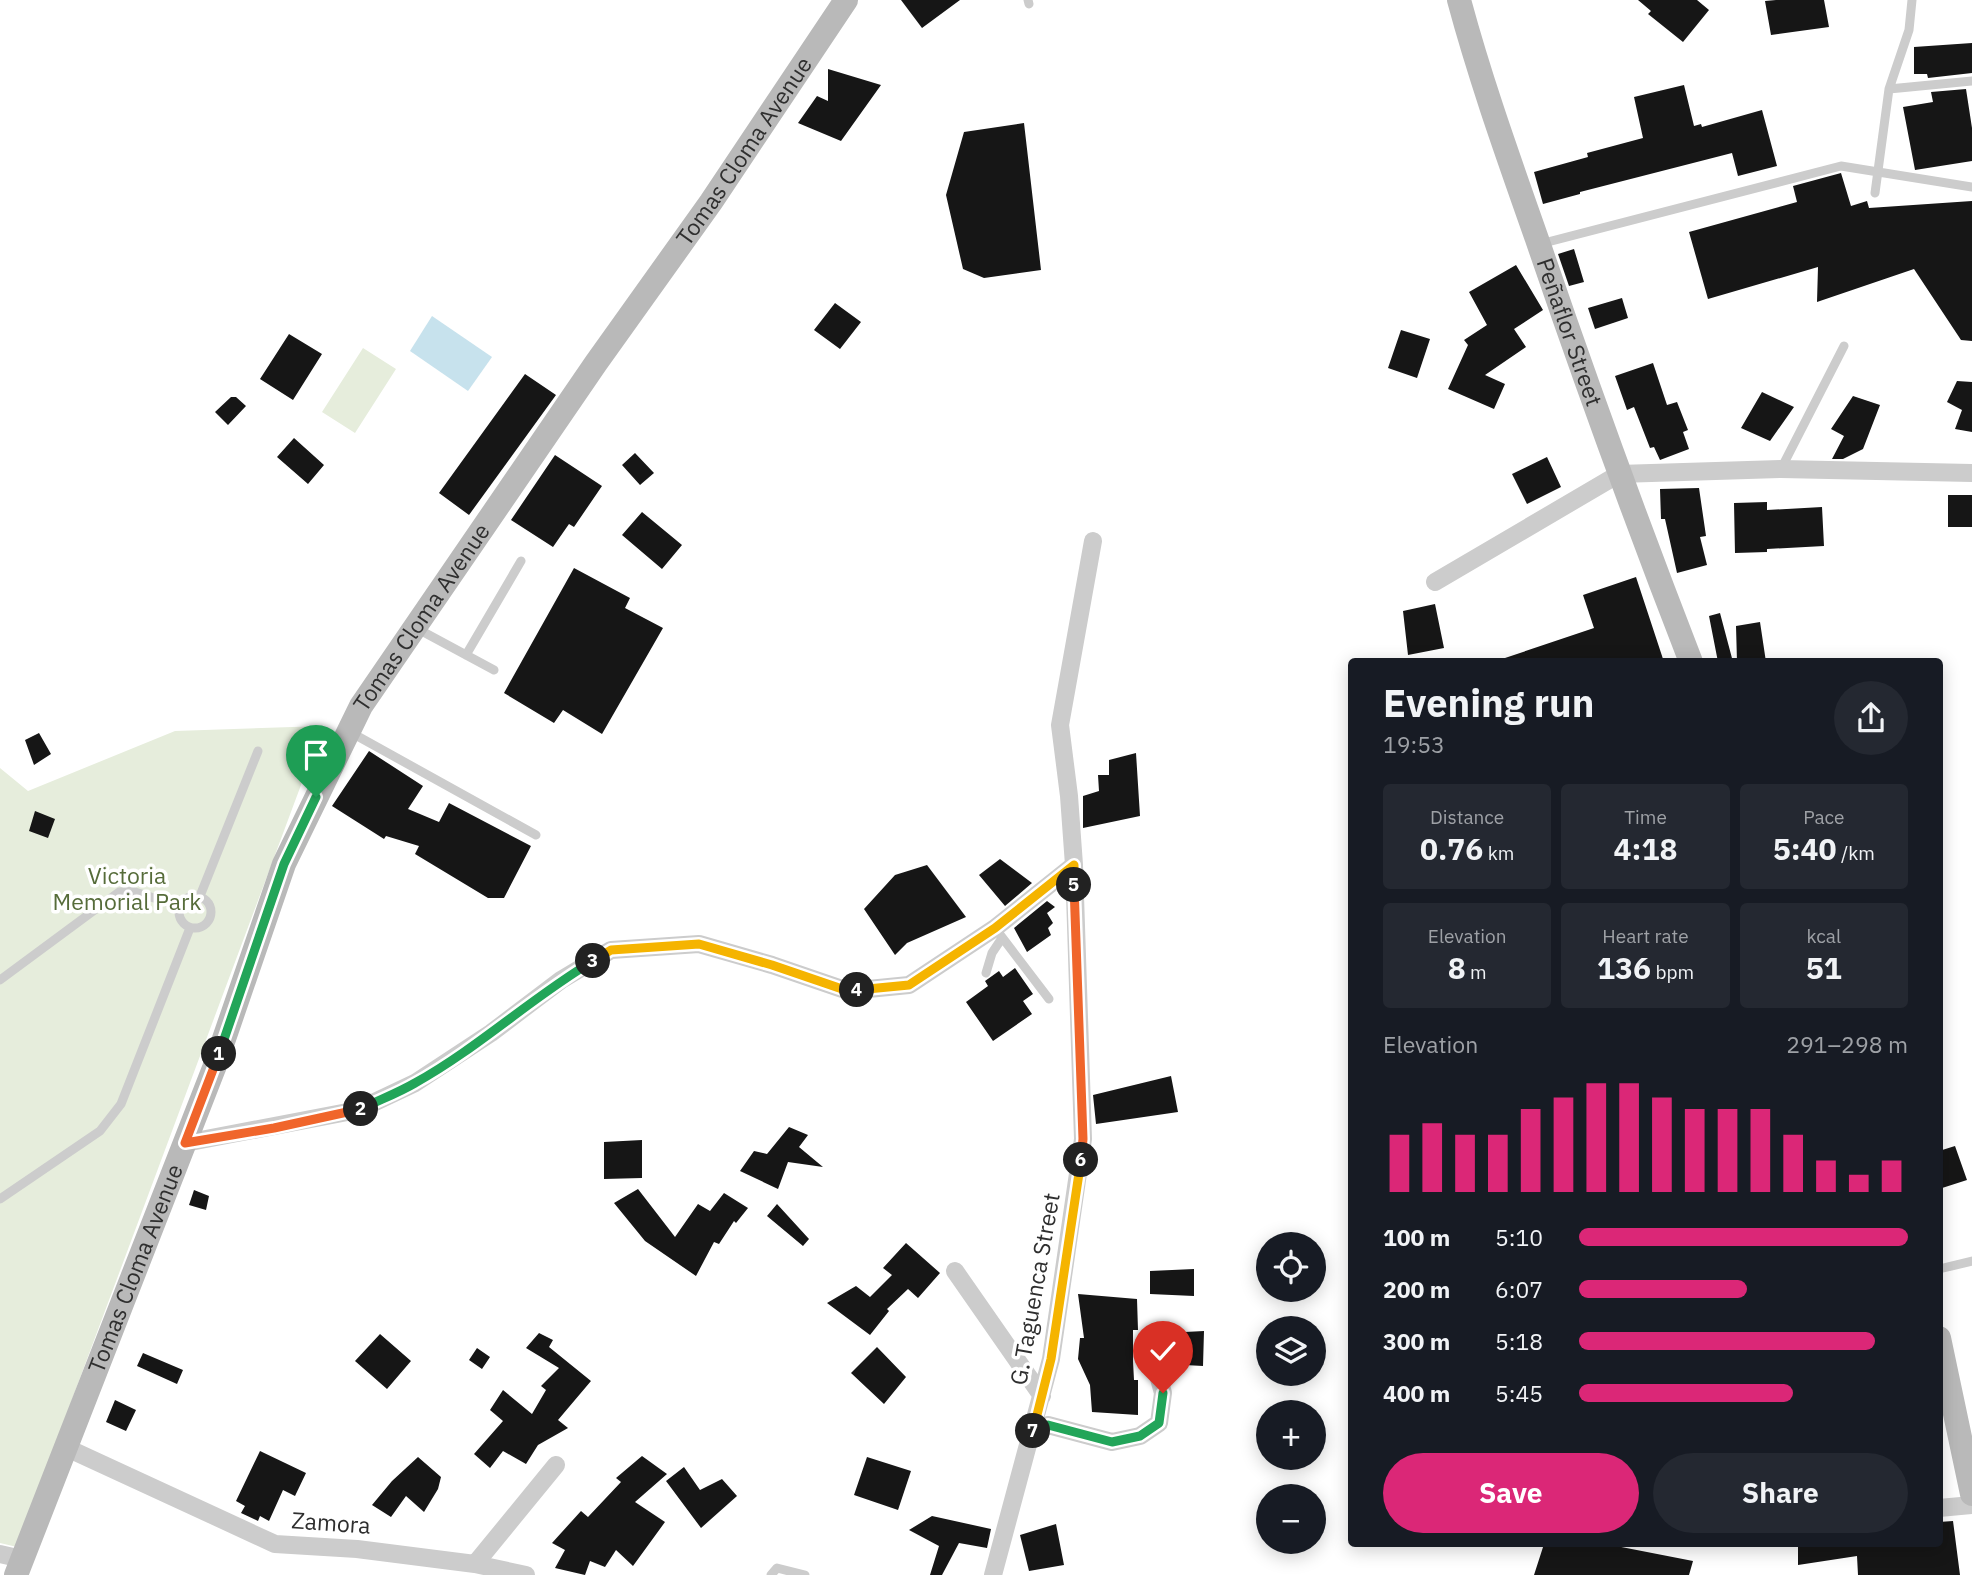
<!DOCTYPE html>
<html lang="en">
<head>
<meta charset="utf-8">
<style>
	:root { --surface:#171b24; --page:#242831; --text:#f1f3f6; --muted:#9ea1a6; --accent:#db2777 }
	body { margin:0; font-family:"IBM Plex Sans",sans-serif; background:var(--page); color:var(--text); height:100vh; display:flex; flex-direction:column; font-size:26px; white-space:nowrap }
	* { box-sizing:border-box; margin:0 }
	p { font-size:23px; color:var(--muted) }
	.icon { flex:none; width:38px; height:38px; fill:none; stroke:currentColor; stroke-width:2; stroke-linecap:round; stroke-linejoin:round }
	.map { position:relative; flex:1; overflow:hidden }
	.panel { position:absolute; left:1348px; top:658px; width:595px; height:889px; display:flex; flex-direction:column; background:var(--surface); border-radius:7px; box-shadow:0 4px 18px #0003 }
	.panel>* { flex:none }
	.fabs { position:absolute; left:1256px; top:1232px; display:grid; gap:14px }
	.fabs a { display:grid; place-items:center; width:70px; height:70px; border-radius:50%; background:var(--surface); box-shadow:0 4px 18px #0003; font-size:35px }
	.pin { position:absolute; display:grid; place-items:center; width:60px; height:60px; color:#fff; margin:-72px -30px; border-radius:50% 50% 50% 0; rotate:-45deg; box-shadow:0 0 7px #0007 }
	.pin .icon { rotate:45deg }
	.km { position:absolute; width:35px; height:35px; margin:-18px; border-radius:50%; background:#222; color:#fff; font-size:19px; line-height:35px; text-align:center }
	.round { display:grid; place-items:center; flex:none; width:74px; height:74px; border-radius:37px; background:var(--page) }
	.head { display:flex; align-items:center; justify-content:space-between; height:119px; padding:0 35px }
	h1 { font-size:38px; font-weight:700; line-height:52px }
	.stats { display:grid; grid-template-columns:repeat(3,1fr); gap:10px; height:119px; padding:7px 35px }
	.stats div { display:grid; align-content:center; border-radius:7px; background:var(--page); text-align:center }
	.stats b { font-size:30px; font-weight:700 }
	.stats small { font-size:19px; font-weight:400 }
	.stats p { font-size:19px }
	.chart { height:196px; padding:14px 35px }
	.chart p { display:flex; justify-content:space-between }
	.chart svg { width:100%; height:126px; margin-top:7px; stroke:var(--accent); stroke-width:6 }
	.action { display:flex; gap:14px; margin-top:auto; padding:14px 35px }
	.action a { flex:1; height:80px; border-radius:42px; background:var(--accent); color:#fff; font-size:28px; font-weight:700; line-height:80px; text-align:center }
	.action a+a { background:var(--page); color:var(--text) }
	ul { padding:0 35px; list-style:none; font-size:23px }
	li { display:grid; grid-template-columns:112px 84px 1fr; align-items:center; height:52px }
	li i { height:18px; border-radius:9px; background:var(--accent) }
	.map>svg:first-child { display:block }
</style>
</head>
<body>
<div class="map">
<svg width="1972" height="1575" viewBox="0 0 1972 1575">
	<rect width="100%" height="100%" fill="#fff"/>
	<!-- green -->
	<path fill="#e6eddc" d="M363,348L396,369L355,433L322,412Z
		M323,726L17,1547L0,1543V768L28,791L175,731Z"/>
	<!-- water -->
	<path fill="#c7e2ed" d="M432,316L492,357L468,391L410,351Z"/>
	<!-- building -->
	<path fill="#161616" d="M901,0H960L922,28Z
		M1638,0H1697L1709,10L1683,42L1648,14L1651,11Z
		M1776,0H1824L1829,27L1771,35L1765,1Z
		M1972,43V73L1928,78L1927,74H1914V47Z
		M828,69L881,85L841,141L798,123L817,96L828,101Z
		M1684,85L1694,126L1701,124L1702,127L1762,110L1777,166L1738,176L1732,153L1580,192V194L1543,204L1534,172L1588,157L1587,153L1643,138L1634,97Z
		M1966,89L1972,128V161L1915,170L1903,107L1933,102L1931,92Z
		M1024,123L1041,270L984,278L963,269L946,195L964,132Z
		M1841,173L1851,206L1867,201L1869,208L1972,201V341L1961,340L1914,269L1817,302L1818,267L1708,299L1689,232L1797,202L1793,186Z
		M1574,249L1584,282L1569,286L1558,254Z
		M1516,265L1543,310L1514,329L1526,347L1485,375L1505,384L1494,409L1448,389L1468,345L1464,340L1487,325L1469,292Z
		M1622,298L1628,318L1595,329L1588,308Z
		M835,303L861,322L840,349L814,330Z
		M1401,330L1430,339L1417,378L1388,368Z
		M289,334L322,354L293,400L260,379Z
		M1653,363L1667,405L1677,402L1688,430L1683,432L1689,449L1660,460L1654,447L1650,448L1634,407L1627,410L1615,376Z
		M525,374L556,395L469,515L439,493Z
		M1957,381L1972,382V432L1955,429L1962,410L1947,402Z
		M1762,392L1794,407L1770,441L1741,428Z
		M1853,396L1880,405L1863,449L1843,459H1832L1844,436L1831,429Z
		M231,397H236L246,406L228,425L215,412Z
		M294,438L324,465L308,484L277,457Z
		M635,453L654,473L640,485L622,465Z
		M555,455L602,486L574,527L569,524L553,547L511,520Z
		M1547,457L1561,487L1527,504L1512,474Z
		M1699,488L1706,536L1700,537L1707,565L1677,573L1665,519H1661L1660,489Z
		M1948,495H1972V527H1948Z
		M1767,502V510L1822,507L1824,546L1767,549V552L1735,553L1734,503Z
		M642,512L682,545L662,569L622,535Z
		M574,568L630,598L625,608L663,628L602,734L563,710L554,723L504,693Z
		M1636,577L1664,662H1502V659L1594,628L1583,595Z
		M1435,604L1444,648L1408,655L1403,611Z
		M1720,613L1733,662H1718L1709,616Z
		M1760,622L1766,662H1737L1736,626Z
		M39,733L51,754L34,765L25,740Z
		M369,751L423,786L408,809L439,822L449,803L531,846L504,898H488L415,854L419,846L386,836L384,839L332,806Z
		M1136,753L1140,816L1083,828V796L1099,791L1098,775H1109V760Z
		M35,811L55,819L48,838L29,831Z
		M1000,859L1032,883L1005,906L979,875Z
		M927,865L966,917L907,943L895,955L864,909L895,875Z
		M1047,901L1055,907L1047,913L1053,923L1048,928L1051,935L1027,952L1014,928Z
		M1015,968L1033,994L1023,1001L1032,1014L993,1041L966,1002L988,986L985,981L999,971L1003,977Z
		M1171,1076L1178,1112L1096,1124L1093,1095Z
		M789,1127L808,1135L799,1147L823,1167L788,1162L778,1189L740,1171L754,1151L767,1154Z
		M642,1140V1178L604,1179V1142Z
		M1955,1146L1967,1180L1939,1189V1151Z
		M638,1189L675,1237L698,1204L710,1211L724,1193L748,1208L736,1223L734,1221L719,1244L714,1242L696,1276L645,1241L614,1203Z
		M194,1190L209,1196L206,1210L189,1205Z
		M777,1204L809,1239L803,1246L767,1216Z
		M906,1243L940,1273L918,1298L908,1289L887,1309L889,1311L870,1335L827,1303L856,1286L870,1297L892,1275L883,1268Z
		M1194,1269V1296L1150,1294V1271Z
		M1078,1294L1137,1299L1138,1330H1133V1361L1134,1380H1138V1415L1092,1412L1090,1385L1078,1359L1080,1338H1084Z
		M1204,1331L1203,1366L1167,1364L1166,1333Z
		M539,1333L553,1340L549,1347L591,1381L558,1420L568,1428L538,1445L526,1464L503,1451L490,1468L474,1454L503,1421L490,1410L503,1390L532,1414L546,1390L541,1386L559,1368L526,1348Z
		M380,1334L411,1361L387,1389L355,1361Z
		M877,1347L906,1377L884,1404L851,1373Z
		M477,1348L490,1357L482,1369L469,1360Z
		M143,1353L183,1370L177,1384L137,1366Z
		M115,1400L136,1410L126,1431L106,1422Z
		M260,1451L306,1473L295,1496L283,1490L269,1521L260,1516L258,1521L241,1513L245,1506L236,1501Z
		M642,1456L667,1474L635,1502L665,1522L633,1566L616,1550L605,1567L590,1561L585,1575L555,1568L565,1550L552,1543L581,1511L588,1517L621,1482L616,1478Z
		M418,1457L441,1477L438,1489L424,1512L406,1496L391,1517L372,1505L392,1481Z
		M867,1457L911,1471L898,1510L854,1495Z
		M684,1467L700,1490L722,1479L737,1496L701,1528L666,1481Z
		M932,1516L991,1529L987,1548L959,1543L942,1575H930L939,1546L909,1530Z
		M1953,1521L1960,1575H1858L1857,1556L1798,1565V1544H1939V1522Z
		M1056,1524L1064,1565L1029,1571L1020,1535Z
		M1544,1544H1606L1693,1561L1689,1575H1534Z"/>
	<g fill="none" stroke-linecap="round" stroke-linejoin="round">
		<!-- lane -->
		<path stroke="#ccc" stroke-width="9" d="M1028,0L1029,4
			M1889,89L1972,81
			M1875,193L1889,89L1909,30L1912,0
			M1540,244L1841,166L1972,187
			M1781,469L1844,346
			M416,628L494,670
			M466,655L521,561
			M350,732L536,835
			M179 912a16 16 0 1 1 32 0a16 16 0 1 1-32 0Z
			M200,896L258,751
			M995,928L1049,999
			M986,973L992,953L1002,938
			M0,980L119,892L132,891L179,906
			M0,1199L100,1131L121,1104L190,928
			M1939,1269L1972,1261
			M771,1575L777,1568L805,1575"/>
		<!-- street -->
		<path stroke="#ccc" stroke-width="18" d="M1435,582L1619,474L1781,469L1972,473
			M185,1143L358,1110L415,1083L491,1033L561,980L611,950L699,944L772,965L848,991L909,985L995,928L1074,865
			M955,1271L1042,1396
			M1032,1433L1048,1425L1112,1442L1140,1436L1159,1423L1163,1393L1152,1353
			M67,1448L275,1544L357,1549L475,1564L526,1575
			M1939,1508L1972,1505
			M0,1554L22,1559
			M475,1564L556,1465
			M993,1575L1051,1359L1083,1139L1074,865L1069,796L1060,725L1093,541"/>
		<!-- secondary -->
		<g stroke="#b9b9b9" stroke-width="24">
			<path id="s1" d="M1459,0C1481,82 1510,162 1538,242C1586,383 1637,523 1691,662"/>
			<path d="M1939,1338L1972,1494"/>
			<path id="s2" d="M16,1575L214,1068L284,864L361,706L596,363L711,202L846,0"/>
		</g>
	</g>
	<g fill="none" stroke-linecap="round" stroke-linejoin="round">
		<!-- split-1 casing -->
		<g stroke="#fff" stroke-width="14">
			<path id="split-1" d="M219,1054L284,864L316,797"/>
		</g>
		<!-- split-2 casing -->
		<g stroke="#fff" stroke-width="14">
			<path id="split-2" d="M219,1054L185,1143L274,1128L361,1109"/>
		</g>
		<!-- split-3 casing -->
		<g stroke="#fff" stroke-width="14">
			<path id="split-3" d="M361,1109C379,1100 398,1093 415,1083C478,1048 531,998 593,961"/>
		</g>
		<!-- split-4 casing -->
		<g stroke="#fff" stroke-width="14">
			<path id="split-4" d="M593,961L611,950L699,944L772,965L848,991L857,990"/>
		</g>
		<!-- split-5 casing -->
		<g stroke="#fff" stroke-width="14">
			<path id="split-5" d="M857,990L909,985L995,928L1074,865V885"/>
		</g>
		<!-- split-6 casing -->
		<g stroke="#fff" stroke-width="14">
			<path id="split-6" d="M1074,885L1083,1139L1081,1160"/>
		</g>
		<!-- split-7 casing -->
		<g stroke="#fff" stroke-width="14">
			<path id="split-7" d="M1033,1431L1051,1359L1081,1160"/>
		</g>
		<!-- split-8 casing -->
		<g stroke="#fff" stroke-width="14">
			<path id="split-8" d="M1033,1431L1032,1433L1048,1425L1112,1442L1140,1436L1159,1423L1163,1393"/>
		</g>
		<!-- split-1 -->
		<use href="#split-1" stroke="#22a559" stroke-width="9"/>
		<!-- split-2 -->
		<use href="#split-2" stroke="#f0652b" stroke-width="9"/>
		<!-- split-3 -->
		<use href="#split-3" stroke="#22a559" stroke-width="9"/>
		<!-- split-4 -->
		<use href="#split-4" stroke="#f5b400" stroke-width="9"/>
		<!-- split-5 -->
		<use href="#split-5" stroke="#f5b400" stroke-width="9"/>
		<!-- split-6 -->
		<use href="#split-6" stroke="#f0652b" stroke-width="9"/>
		<!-- split-7 -->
		<use href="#split-7" stroke="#f5b400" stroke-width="9"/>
		<!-- split-8 -->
		<use href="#split-8" stroke="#22a559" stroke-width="9"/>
	</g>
	<g text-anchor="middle" stroke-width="7" stroke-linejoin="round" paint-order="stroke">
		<!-- street labels -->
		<g font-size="23" fill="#2f2f2f" stroke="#fff">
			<text dy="8" stroke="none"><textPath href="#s2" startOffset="1610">Tomas Cloma Avenue</textPath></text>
			<text dy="8" stroke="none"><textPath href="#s1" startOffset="350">Peñaflor Street</textPath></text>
			<text dy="8" stroke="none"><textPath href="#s2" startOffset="1043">Tomas Cloma Avenue</textPath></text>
			<text dy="8" stroke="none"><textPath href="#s2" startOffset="329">Tomas Cloma Avenue</textPath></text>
			<text transform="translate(1035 1289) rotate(-80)" y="8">G. Taguenca Street</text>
			<text transform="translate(331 1523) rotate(4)" y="8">Zamora</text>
		</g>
		<!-- park labels -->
		<g font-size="23" fill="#566c3a" stroke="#fff">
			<text x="127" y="884">Victoria<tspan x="127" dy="26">Memorial Park</tspan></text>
		</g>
	</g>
</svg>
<div class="fabs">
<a><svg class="icon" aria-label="locate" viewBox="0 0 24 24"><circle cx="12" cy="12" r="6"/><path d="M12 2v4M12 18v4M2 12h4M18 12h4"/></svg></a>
<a><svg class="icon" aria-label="layers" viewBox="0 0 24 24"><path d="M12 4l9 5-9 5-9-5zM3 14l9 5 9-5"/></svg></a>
<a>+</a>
<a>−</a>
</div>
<div class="pin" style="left:316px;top:797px;background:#1e9e55"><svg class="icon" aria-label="arrive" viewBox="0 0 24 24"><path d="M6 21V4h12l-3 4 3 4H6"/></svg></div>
<div class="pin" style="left:1163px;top:1393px;background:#d93025"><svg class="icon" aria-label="check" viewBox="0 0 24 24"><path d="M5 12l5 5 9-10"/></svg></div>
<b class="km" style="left:219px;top:1054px">1</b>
<b class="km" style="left:361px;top:1109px">2</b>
<b class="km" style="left:593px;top:961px">3</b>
<b class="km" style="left:857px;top:990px">4</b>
<b class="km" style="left:1074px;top:885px">5</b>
<b class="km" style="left:1081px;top:1160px">6</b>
<b class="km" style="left:1033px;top:1431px">7</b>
<section class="panel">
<div class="head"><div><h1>Evening run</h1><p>19:53</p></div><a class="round"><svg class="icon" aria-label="share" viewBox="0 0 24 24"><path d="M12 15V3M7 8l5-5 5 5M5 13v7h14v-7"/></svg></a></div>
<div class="stats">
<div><p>Distance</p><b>0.76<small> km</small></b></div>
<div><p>Time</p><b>4:18</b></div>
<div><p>Pace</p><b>5:40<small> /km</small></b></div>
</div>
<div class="stats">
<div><p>Elevation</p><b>8<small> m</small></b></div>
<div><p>Heart rate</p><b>136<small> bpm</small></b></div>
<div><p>kcal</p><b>51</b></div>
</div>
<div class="chart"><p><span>Elevation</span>291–298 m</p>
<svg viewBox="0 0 160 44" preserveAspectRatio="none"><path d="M5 44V24M15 44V20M25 44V24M35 44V24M45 44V15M55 44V11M65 44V6M75 44V6M85 44V11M95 44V15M105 44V15M115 44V15M125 44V24M135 44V33M145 44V38M155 44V33"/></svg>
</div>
<ul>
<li><b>100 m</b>5:10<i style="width:100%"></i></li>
<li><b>200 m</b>6:07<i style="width:51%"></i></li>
<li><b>300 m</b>5:18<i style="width:90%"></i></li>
<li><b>400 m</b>5:45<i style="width:65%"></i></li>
</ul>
<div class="action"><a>Save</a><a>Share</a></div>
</section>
</div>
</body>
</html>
